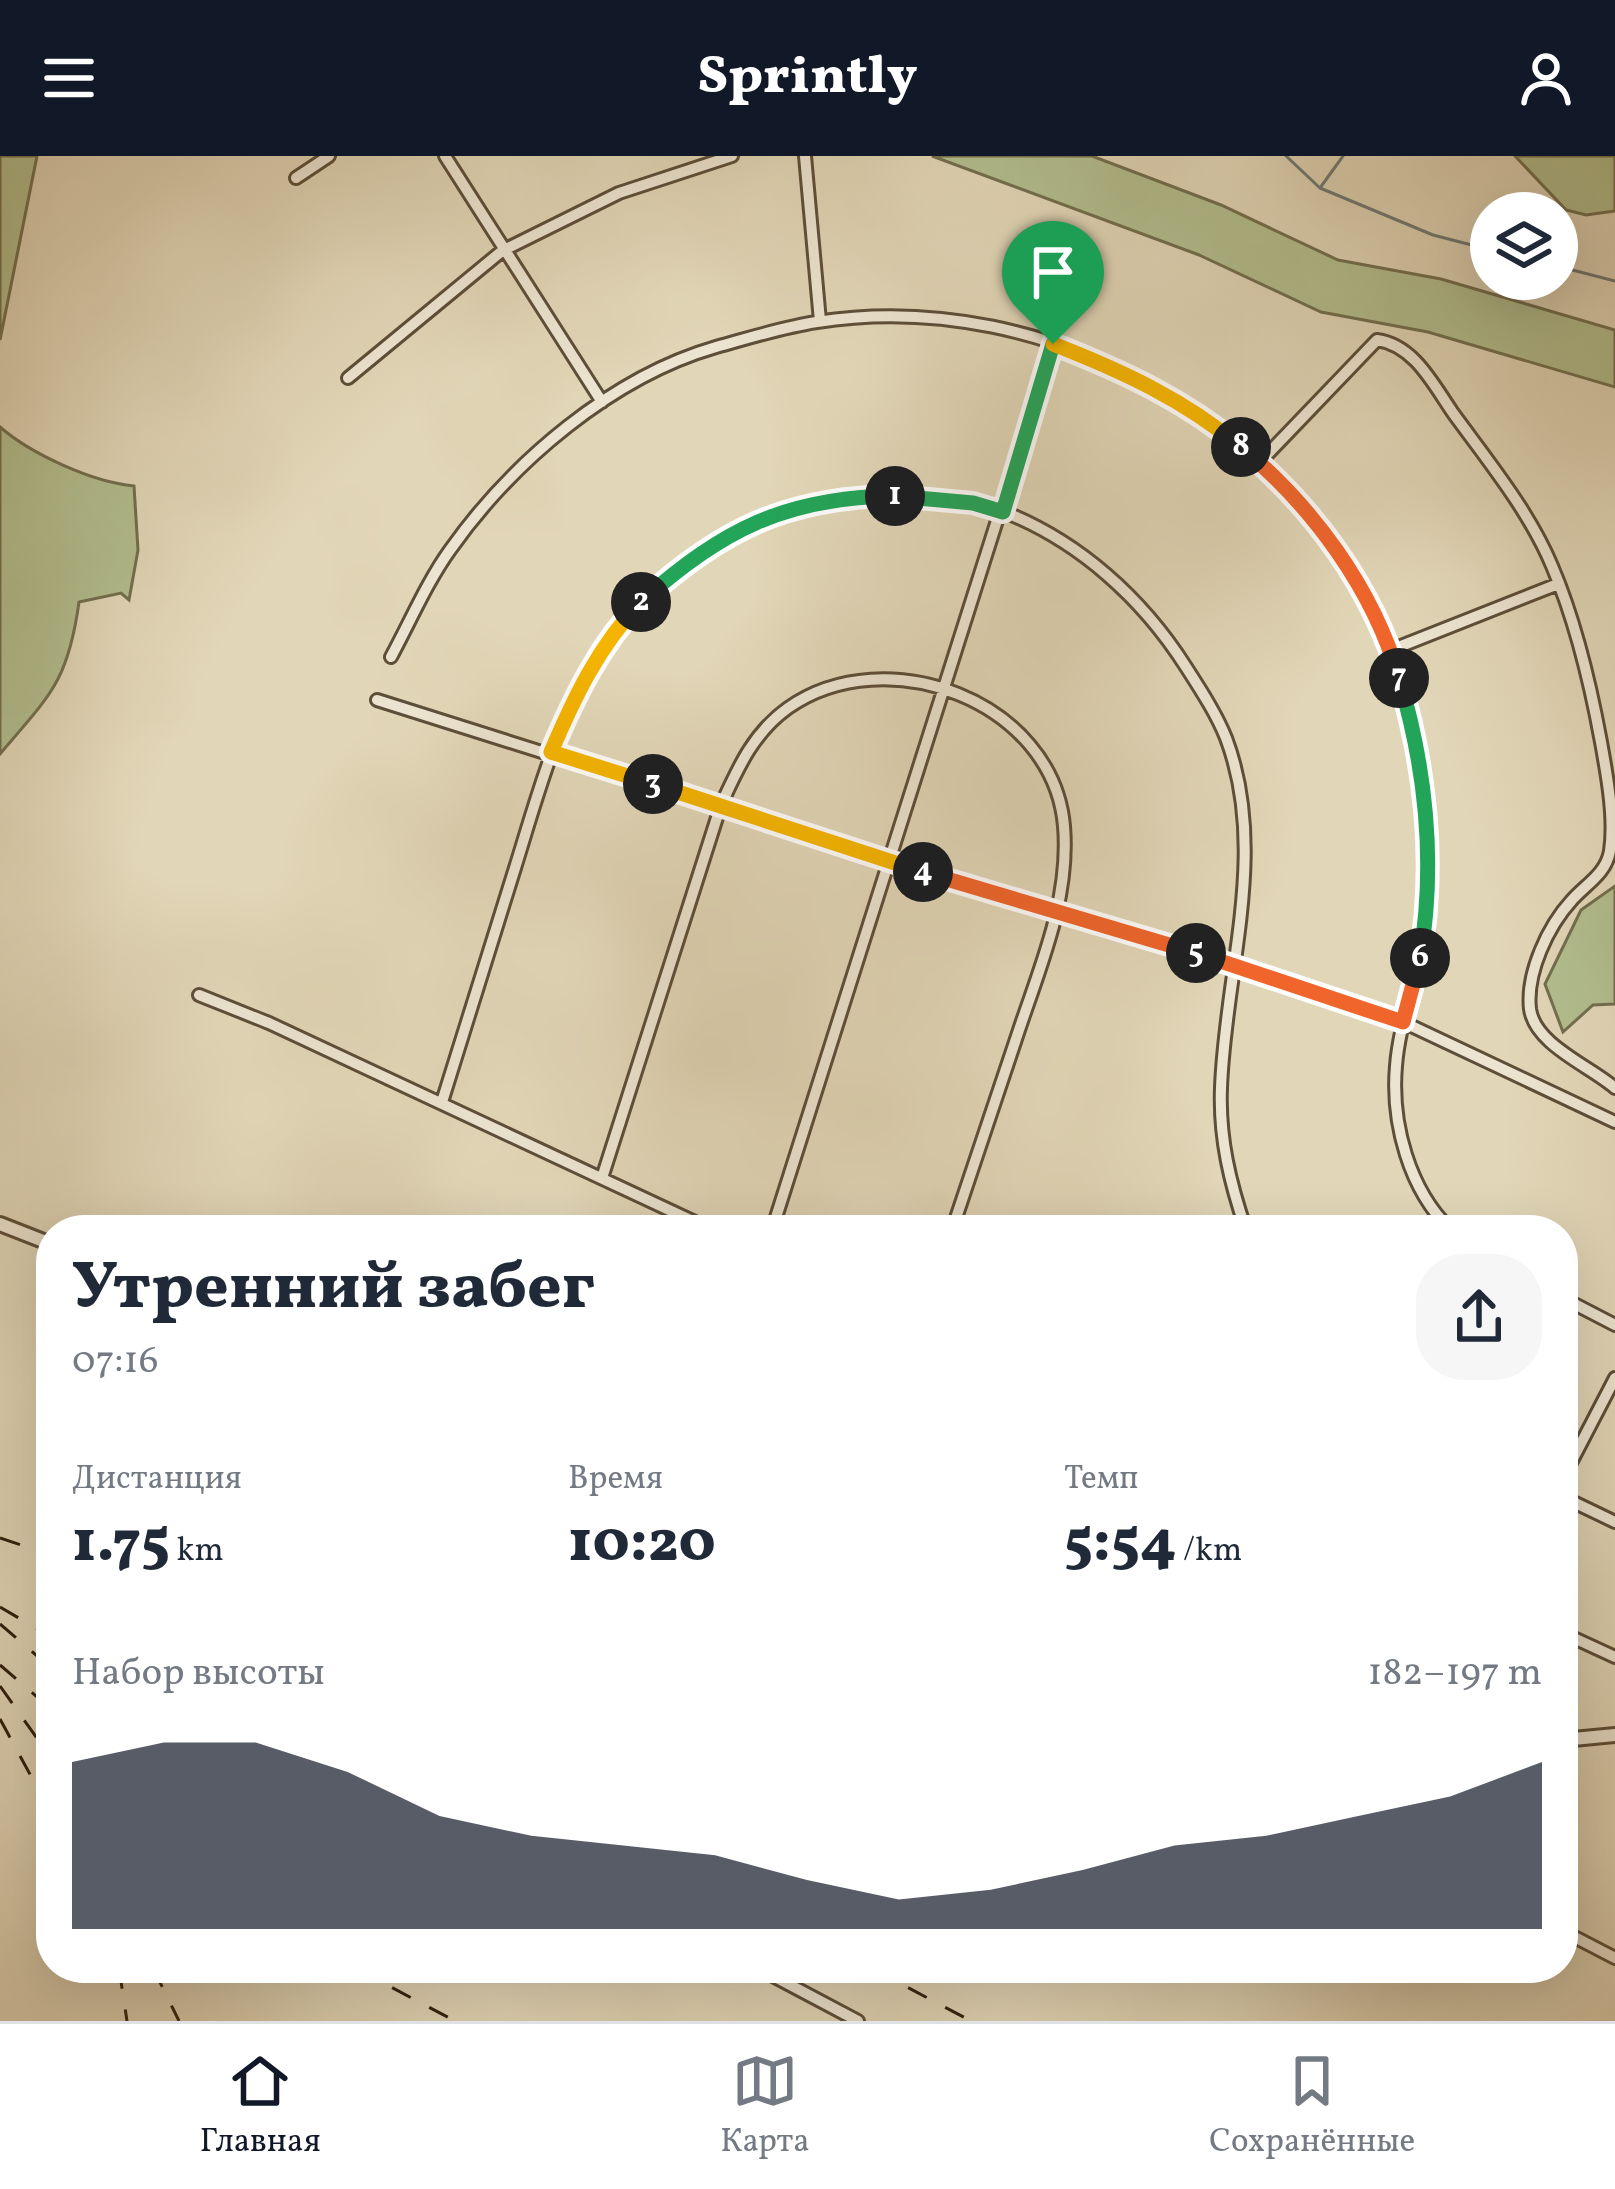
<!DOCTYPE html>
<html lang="ru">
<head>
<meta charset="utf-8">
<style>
	:root { --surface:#fff; --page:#f6f6f7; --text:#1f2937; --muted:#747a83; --line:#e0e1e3; --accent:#111827 }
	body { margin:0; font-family:Vollkorn,serif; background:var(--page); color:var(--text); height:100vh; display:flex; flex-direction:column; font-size:45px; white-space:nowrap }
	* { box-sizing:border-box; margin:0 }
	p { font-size:39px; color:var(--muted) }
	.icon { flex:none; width:66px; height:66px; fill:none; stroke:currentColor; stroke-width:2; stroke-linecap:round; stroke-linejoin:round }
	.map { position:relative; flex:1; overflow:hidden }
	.drawer { position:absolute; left:36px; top:1059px; width:1542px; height:768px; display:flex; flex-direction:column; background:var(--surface); border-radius:48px; box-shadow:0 12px 48px #0002 }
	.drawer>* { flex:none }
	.tools { position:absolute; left:1470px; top:36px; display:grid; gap:24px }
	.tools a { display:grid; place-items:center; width:108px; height:108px; border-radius:50%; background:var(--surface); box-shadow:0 12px 48px #0002; font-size:60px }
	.pin { position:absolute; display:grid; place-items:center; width:102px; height:102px; color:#fff; margin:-123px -51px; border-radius:50% 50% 50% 0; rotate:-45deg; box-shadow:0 0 12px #0007 }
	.pin .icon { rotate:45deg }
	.km { position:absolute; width:60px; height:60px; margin:-30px; border-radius:50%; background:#222; color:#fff; font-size:33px; line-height:60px; text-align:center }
	.round { display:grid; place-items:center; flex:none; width:126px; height:126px; border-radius:48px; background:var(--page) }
	.overview { display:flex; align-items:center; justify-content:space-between; height:204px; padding:0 36px }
	h1 { font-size:66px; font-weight:800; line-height:90px }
	.stats { display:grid; grid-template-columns:repeat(3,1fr); gap:18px; height:204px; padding:12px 36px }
	.stats div { display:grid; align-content:center }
	.stats b { font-size:60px; font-weight:800 }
	.stats small { font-size:33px; font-weight:400 }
	.stats p { font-size:33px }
	.chart { height:336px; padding:24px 36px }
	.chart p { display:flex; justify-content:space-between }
	.chart svg { width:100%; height:216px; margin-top:12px; fill:var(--accent); opacity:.7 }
	header { display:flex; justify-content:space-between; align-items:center; height:156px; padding:0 36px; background:var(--accent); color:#fff; font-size:54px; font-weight:800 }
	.menu { display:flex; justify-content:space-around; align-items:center; height:168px; border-top:3px solid var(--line); background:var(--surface); font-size:33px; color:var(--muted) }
	.menu a { display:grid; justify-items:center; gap:6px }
	.menu .active { color:var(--accent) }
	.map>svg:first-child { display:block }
</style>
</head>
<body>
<header><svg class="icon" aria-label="menu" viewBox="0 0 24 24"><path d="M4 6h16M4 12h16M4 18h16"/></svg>Sprintly<svg class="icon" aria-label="person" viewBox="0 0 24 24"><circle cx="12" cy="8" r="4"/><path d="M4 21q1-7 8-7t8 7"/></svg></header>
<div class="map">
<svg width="1615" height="1865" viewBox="0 0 1615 1865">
	<rect width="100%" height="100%" fill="#e1d6b7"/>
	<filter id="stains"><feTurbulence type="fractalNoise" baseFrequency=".00167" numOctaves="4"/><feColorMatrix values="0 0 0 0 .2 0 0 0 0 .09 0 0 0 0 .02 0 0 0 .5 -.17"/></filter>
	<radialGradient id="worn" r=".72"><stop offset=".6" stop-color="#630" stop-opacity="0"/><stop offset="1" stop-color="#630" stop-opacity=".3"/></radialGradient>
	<!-- green -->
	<path fill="#b2be8f" stroke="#726f4f" stroke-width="3" d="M0,0H37L0,184Z
		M932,0H1092L1221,49L1338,104L1441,123L1615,174V231L1428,176L1321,156L1199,99Z
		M1515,0H1615V55L1586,59L1566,54Z
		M0,271C31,298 92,326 134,330L138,394L129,444L121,437L79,446C68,526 50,539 0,598Z
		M1615,730V848L1593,849L1563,876L1545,828L1581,754Z"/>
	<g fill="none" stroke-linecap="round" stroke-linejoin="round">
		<!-- stream -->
		<path stroke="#6f7a75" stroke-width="3" d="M1286,0L1320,32L1433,79L1491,94
			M1320,32L1343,0
			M1557,110L1615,125"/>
		<!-- minor casing -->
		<g stroke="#5d4e39" stroke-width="16">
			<path id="minor" d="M445,0L602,246
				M805,0L820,165
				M296,22L329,0
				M348,222L502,95L619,37L732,0
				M1260,306L1377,184C1414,189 1433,228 1453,257C1488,305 1529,355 1552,410C1576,466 1590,526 1601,586C1607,619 1615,662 1610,695C1606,718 1586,728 1572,744C1548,770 1526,817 1530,853C1535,889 1590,910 1615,932
				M1391,494L1558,428
				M391,501C410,466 427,426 450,394C512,306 612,221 716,191C749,182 783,171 817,166C1049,129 1304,274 1390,492C1410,542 1419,596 1425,649C1430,695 1429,744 1422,790C1415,830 1399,869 1396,910C1391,967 1409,1034 1451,1074
				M377,544L890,706L1236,808L1403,866L1615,966
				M199,839L269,867L712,1074
				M442,946C466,868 491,790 515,712C540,632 561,547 613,479C682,388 781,341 894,340C929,340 969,342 1002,355C1079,385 1142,442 1186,511C1200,533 1216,557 1226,582C1269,696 1225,815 1221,932C1219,982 1230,1027 1246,1074
				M602,1022L721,649C738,612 753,577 788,552C886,483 1053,545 1064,670C1070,742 1041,808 1019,874C997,941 974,1007 952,1074
				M772,1074L1053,188
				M1563,1142L1615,1169
				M1563,1322L1615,1222
				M1563,1341L1615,1366
				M1563,1477L1615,1501
				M1563,1775L1615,1802
				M758,1812L858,1865"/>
		</g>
		<!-- tertiary casing -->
		<g stroke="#5d4e39" stroke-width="18">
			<path id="tertiary" d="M0,1068L51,1088
				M1563,1584L1615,1579"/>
		</g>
		<!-- minor -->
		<use href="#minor" stroke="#ece4d0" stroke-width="10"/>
		<!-- tertiary -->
		<use href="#tertiary" stroke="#ece4d0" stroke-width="12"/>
		<!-- rail -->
		<path stroke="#31200f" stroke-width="3" stroke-dasharray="21 21" stroke-linecap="butt" d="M0,1382L51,1399
			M0,1451L51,1481
			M0,1468L51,1512
			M0,1509L51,1553
			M0,1530L51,1602
			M0,1563L51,1657
			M119,1812L127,1865
			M153,1812L179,1865
			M355,1812L455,1865
			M871,1812L971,1865"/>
	</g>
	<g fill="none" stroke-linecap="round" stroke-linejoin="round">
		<!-- split-1 casing -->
		<g stroke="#fff" stroke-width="24">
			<path id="split-1" d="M895,340L973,347L1003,356L1053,188"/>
		</g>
		<!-- split-2 casing -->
		<g stroke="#fff" stroke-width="24">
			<path id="split-2" d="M641,446C720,374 787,341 895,340"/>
		</g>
		<!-- split-3 casing -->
		<g stroke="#fff" stroke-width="24">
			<path id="split-3" d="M641,446C599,489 574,542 551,596L653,628"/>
		</g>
		<!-- split-4 casing -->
		<g stroke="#fff" stroke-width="24">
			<path id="split-4" d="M653,628L923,716"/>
		</g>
		<!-- split-5 casing -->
		<g stroke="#fff" stroke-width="24">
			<path id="split-5" d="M923,716L1196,797"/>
		</g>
		<!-- split-6 casing -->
		<g stroke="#fff" stroke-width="24">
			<path id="split-6" d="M1196,797L1403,866L1420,802"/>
		</g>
		<!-- split-7 casing -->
		<g stroke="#fff" stroke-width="24">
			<path id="split-7" d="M1399,522C1426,613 1436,708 1420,802"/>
		</g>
		<!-- split-8 casing -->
		<g stroke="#fff" stroke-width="24">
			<path id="split-8" d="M1241,291C1312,350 1373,432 1399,522"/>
		</g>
		<!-- split-9 casing -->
		<g stroke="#fff" stroke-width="24">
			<path id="split-9" d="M1053,188C1122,215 1183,243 1241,291"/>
		</g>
		<!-- split-1 -->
		<use href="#split-1" stroke="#22a559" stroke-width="15"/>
		<!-- split-2 -->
		<use href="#split-2" stroke="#22a559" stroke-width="15"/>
		<!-- split-3 -->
		<use href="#split-3" stroke="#f5b400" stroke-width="15"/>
		<!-- split-4 -->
		<use href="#split-4" stroke="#f5b400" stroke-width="15"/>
		<!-- split-5 -->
		<use href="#split-5" stroke="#f0652b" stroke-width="15"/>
		<!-- split-6 -->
		<use href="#split-6" stroke="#f0652b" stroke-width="15"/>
		<!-- split-7 -->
		<use href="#split-7" stroke="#22a559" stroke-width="15"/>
		<!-- split-8 -->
		<use href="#split-8" stroke="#f0652b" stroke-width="15"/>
		<!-- split-9 -->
		<use href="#split-9" stroke="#f5b400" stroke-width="15"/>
	</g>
	<rect width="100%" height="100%" filter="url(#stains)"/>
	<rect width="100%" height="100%" fill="url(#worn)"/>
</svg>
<div class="tools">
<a><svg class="icon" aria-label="layers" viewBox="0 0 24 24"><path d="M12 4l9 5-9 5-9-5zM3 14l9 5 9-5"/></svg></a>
</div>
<div class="pin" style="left:1053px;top:188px;background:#1e9e55"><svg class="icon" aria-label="arrive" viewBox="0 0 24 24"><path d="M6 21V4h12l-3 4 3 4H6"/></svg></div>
<b class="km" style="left:895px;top:340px">1</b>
<b class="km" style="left:641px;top:446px">2</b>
<b class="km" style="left:653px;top:628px">3</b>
<b class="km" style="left:923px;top:716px">4</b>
<b class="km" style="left:1196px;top:797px">5</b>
<b class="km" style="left:1420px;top:802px">6</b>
<b class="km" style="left:1399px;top:522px">7</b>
<b class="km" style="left:1241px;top:291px">8</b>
<section class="drawer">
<div class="overview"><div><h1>Утренний забег</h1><p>07:16</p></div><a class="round"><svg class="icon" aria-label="share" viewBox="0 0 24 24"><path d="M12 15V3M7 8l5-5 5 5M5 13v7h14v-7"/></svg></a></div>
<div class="stats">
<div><p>Дистанция</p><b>1.75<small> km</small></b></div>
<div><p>Время</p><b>10:20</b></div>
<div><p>Темп</p><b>5:54<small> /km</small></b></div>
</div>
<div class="chart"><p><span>Набор высоты</span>182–197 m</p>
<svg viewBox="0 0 160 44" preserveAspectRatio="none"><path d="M0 44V10L10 6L20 6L30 12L40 21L50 25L60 27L70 29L80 34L90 38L100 36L110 32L120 27L130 25L140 21L150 17L160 10V44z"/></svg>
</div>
</section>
</div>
<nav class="menu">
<a class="active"><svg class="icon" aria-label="home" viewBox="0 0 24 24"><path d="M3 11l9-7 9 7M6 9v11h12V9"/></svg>Главная</a>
<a><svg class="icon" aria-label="map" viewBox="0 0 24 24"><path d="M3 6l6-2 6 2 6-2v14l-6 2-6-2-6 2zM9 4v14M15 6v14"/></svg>Карта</a>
<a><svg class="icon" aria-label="saved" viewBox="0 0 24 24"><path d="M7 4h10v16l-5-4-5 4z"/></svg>Сохранённые</a>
</nav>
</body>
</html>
